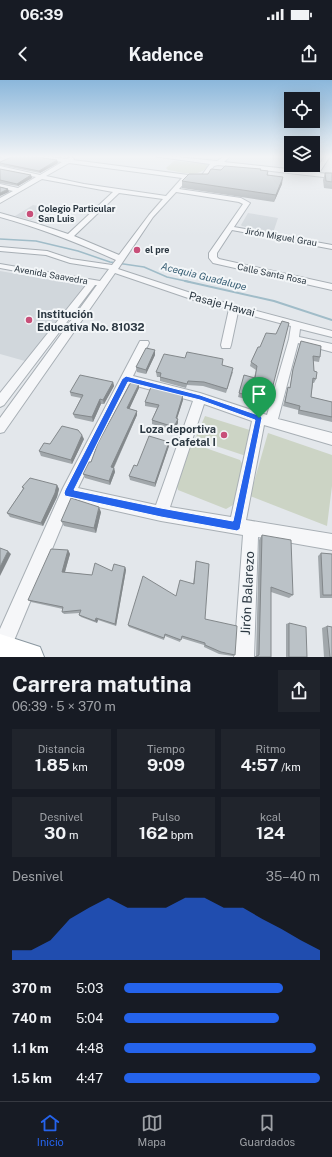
<!DOCTYPE html>
<html lang="es">
<head>
<meta charset="utf-8">
<style>
	:root { --surface:#171b24; --page:#20242c; --text:#f1f3f6; --muted:#9ea1a6; --line:#363941; --accent:#2563eb }
	body { margin:0; font-family:"Public Sans",sans-serif; background:var(--page); color:var(--text); height:100vh; display:flex; flex-direction:column; font-size:15px; white-space:nowrap }
	* { box-sizing:border-box; margin:0 }
	p { font-size:13px; color:var(--muted) }
	.icon { flex:none; width:22px; height:22px; fill:none; stroke:currentColor; stroke-width:2; stroke-linecap:round; stroke-linejoin:round }
	.map { position:relative; height:577px; overflow:hidden }
	.details { display:flex; flex-direction:column; background:var(--surface); flex:1 }
	.details>* { flex:none }
	.tools { position:absolute; left:284px; top:12px; display:grid; gap:8px }
	.tools a { display:grid; place-items:center; width:36px; height:36px; border-radius:0px; background:var(--surface); box-shadow:0 4px 16px #0002; font-size:20px }
	.pin { position:absolute; display:grid; place-items:center; width:34px; height:34px; color:#fff; margin:-41px -17px; border-radius:50% 50% 50% 0; rotate:-45deg; box-shadow:0 0 4px #0007 }
	.pin .icon { rotate:45deg }
	.round { display:grid; place-items:center; flex:none; width:42px; height:42px; border-radius:0px; background:var(--page) }
	.headline { display:flex; align-items:center; justify-content:space-between; height:68px; padding:0 12px }
	h1 { font-size:22px; font-weight:700; line-height:30px }
	.metrics { display:grid; grid-template-columns:repeat(3,1fr); gap:6px; height:68px; padding:4px 12px }
	.metrics div { display:grid; align-content:center; border-radius:0px; background:var(--page); text-align:center }
	.metrics b { font-size:17px; font-weight:700 }
	.metrics small { font-size:11px; font-weight:400 }
	.metrics p { font-size:11px }
	.chart { height:112px; padding:8px 12px }
	.chart p { display:flex; justify-content:space-between }
	.chart svg { width:100%; height:72px; margin-top:4px; fill:var(--accent); opacity:.7 }
	ul { padding:0 12px; list-style:none; font-size:13px }
	li { display:grid; grid-template-columns:64px 48px 1fr; align-items:center; height:30px }
	li i { height:10px; border-radius:5px; background:var(--accent) }
	.status { display:flex; justify-content:space-between; align-items:center; height:28px; padding:0 20px; background:var(--surface); direction:ltr }
	.status svg { height:11px; fill:currentColor }
	header { display:flex; justify-content:space-between; align-items:center; height:52px; padding:0 12px; background:var(--surface); font-size:18px; font-weight:700 }
	.tabs { display:flex; justify-content:space-around; align-items:center; height:56px; border-top:1px solid var(--line); background:var(--surface); font-size:11px; color:var(--muted) }
	.tabs a { display:grid; justify-items:center; gap:2px }
	.tabs .on { color:var(--accent) }
	.map>svg:first-child { display:block }
</style>
</head>
<body>
<div class="status"><b>06:39</b><svg viewBox="0 0 49 12"><path d="M0 12V9h3v3zM5 12V6h3v6zM10 12V3h3v9zM15 12V0h3v12zM26 1h20v11H26zM47 4h2v5h-2z"/></svg></div>
<header><svg class="icon" aria-label="back" viewBox="0 0 24 24"><path d="M15 5l-7 7 7 7"/></svg>Kadence<svg class="icon" aria-label="share" viewBox="0 0 24 24"><path d="M12 15V3M7 8l5-5 5 5M5 13v7h14v-7"/></svg></header>
<div class="map">
<svg width="332" height="577" viewBox="0 0 332 577">
	<rect width="100%" height="100%" fill="#e3e7eb"/>
	<!-- built -->
	<path fill="#d1d7dc" d="M33,125L52,129L31,140L15,136Z
		M248,133L278,138L273,153L242,146L241,145Z
		M0,191L85,206L25,281L0,274Z"/>
	<!-- green -->
	<path fill="#ccd4c5" d="M174,81L206,84L208,86C198,99 182,92 168,90L166,88Z
		M205,336L253,351L246,376L195,359Z
		M268,353L332,375V406L327,446L250,416Z
		M197,365L240,380L244,387L233,425L226,429L178,410L176,403L190,368Z"/>
	<g fill="none" stroke-linecap="round" stroke-linejoin="round">
		<!-- stream-far1 -->
		<path stroke="#a0bcc8" stroke-width="1.5" d="M0,159L36,161L78,171L110,182L144,187L167,197L190,202"/>
		<!-- stream -->
		<path stroke="#a0bcc8" stroke-width="2" d="M185,201L274,221L332,240"/>
		<!-- minor casing -->
		<g stroke="#a8afb5" stroke-width="2">
			<path id="minor" d="M27,76H38L67,79L71,77L74,79L73,80L196,96L202,95L210,84L153,76H166L217,81L225,76H230L224,82L314,92L325,76H330L319,93L332,94V98L218,85L214,86L206,97L196,100L188,99L179,109L241,118L250,123L234,147L332,165V169L232,150L217,173V177L219,179L332,204V210L213,183L209,178V173L243,124L239,122L176,112L153,137L118,189L200,216L332,251V257L300,249L299,257L332,264V272L298,263L278,339L332,353V365L264,345L246,440L332,454V470L258,457L254,577H234L243,455L161,441L72,421L8,575L0,577V549L63,408L140,261H148L149,263L133,296L200,313L267,335L289,259L291,246L238,232L231,265L230,268H222L221,265L229,229L194,220L115,193L4,352L0,353V338L97,205H95L4,325L0,327V313L87,204L0,188V184L100,201L109,189L70,183L46,175L0,171V167L47,171L71,179L112,185L116,180C78,163 40,148 0,137V133L35,143L68,154L113,112L42,99L0,123V118L13,111L0,108V104L18,108L36,97L0,90V86L40,95L62,82ZM69,83L182,98L166,116L84,104L46,96ZM119,113L163,119L149,135L119,175L74,156ZM129,304L193,321L156,425L78,408ZM204,324L252,341L231,437L170,427Z"/>
		</g>
		<!-- highway casing -->
		<g stroke="#8b98a0" stroke-width="2">
			<path id="highway" d="M0,554L40,567L44,577H0Z"/>
		</g>
		<!-- minor -->
		<use href="#minor" fill="#f6f7f9" fill-rule="evenodd"/>
		<!-- highway -->
		<use href="#highway" fill="#fff" fill-rule="evenodd"/>
	</g>
	<!-- wall -->
	<path fill="#a1a7ab" d="M43,76H76L74,77Z
		M57,80L58,83L40,93L0,85V82Z
		M0,89L31,95L32,98L18,106L0,103Z
		M221,90H261L282,104L274,122L182,108V101Z
		M325,93H332V109L324,108L323,100Z
		M301,261L320,277L319,282L313,281L314,291L316,299L314,303H313L311,317L332,322V342L298,334V330L283,326L287,311L288,307H290L292,293Z
		M258,267L269,321L268,325L238,317L244,295L254,298L256,290L250,286L251,282Z
		M155,270V275L146,294L137,292L136,287Z
		M222,285L233,292L226,313L203,306L187,305L186,308L160,301V297H157L156,292Z
		M113,302L114,306L104,324H101L93,342L75,338L73,334L81,318L71,316L70,312Z
		M139,304V308L129,329L137,331V335L114,388L115,392L110,405L85,398L83,394Z
		M183,320L177,338L178,343L174,351L152,344V340L157,328L145,326V322Z
		M84,359L72,384L41,376L39,371L50,364Z
		M169,362V366L155,407L130,400L129,396L137,386Z
		M57,405L59,409L57,417L43,446L10,437L7,433L23,409L22,407Z
		M101,432L96,453L64,446L61,441Z
		M262,455L293,515L289,518L271,512V577H255H256L259,460Z
		M68,470L70,474L65,492L92,495L112,491L125,487L126,490L116,546L98,540L97,543L81,537L79,535L80,533L64,534L62,532L63,529L31,522L28,520Z
		M321,473L332,474V518H320L318,476Z
		M196,481L205,539L235,575L233,576L219,574L204,567V565L181,558L180,562L165,556L164,560L129,547L128,545L176,516L193,504Z
		M289,543L307,577H286V544Z
		M327,546L332,577H324L322,548Z"/>
	<!-- shaded-wall -->
	<path fill="#83888b" d="M0,76H7L0,78Z
		M57,80L58,83L40,93L39,91Z
		M31,95L32,98L18,106L17,104Z
		M283,97L282,104L274,122L276,115Z
		M8,109L9,112L0,116V113Z
		M155,270V275L146,294V290Z
		M113,302L114,306L104,324L103,320Z
		M139,304V308L128,332L127,328Z
		M183,315V320L176,342V338Z
		M100,319L101,324L93,342L92,337Z
		M137,331V335L112,391L111,387Z
		M178,339V343L174,351V347Z
		M82,355L84,359L72,384L71,380Z
		M169,362V366L155,407V403Z
		M114,388L115,392L110,405L109,401Z
		M57,405L59,409L57,417L43,446L41,443Z
		M99,427L101,432L96,453L94,448Z
		M68,470L70,474L64,495L62,492Z
		M8,471L11,474L0,496V487Z
		M125,487L126,490L116,546L115,544Z
		M96,538L98,540L97,543L95,541Z"/>
	<!-- building -->
	<path fill="#bbc2c7" stroke="#83888b" d="M14,76H30L57,80L39,91L0,83V82Z
		M225,86L261,89L260,90L268,91L267,95L283,97L276,115L182,101L189,94H208L211,89L221,90Z
		M0,89L31,95L17,104L0,100Z
		M325,93H332V102L326,101Z
		M0,107L8,109L0,113Z
		M282,241L289,243L269,321L239,313L244,295L255,298L257,286L251,282L258,267H260L266,253L276,254Z
		M301,261L321,266L320,277L313,276L314,291L317,292L316,299L313,298L311,317L332,322V337L299,330L300,326L285,322L288,307L290,308L293,289Z
		M146,268L155,270L146,290L136,287Z
		M187,272L223,279L222,285L233,288L227,309L204,302L188,301L187,304L160,297L161,293L156,292L164,274L185,278Z
		M80,295L113,302L103,320L100,319L92,337L73,334L83,315L70,312Z
		M131,302L139,304L127,328L137,331L111,387L114,388L109,401L83,394L89,382H91L98,363Z
		M151,307L183,315L176,338L178,339L174,347L152,340L159,325L145,322Z
		M62,346L78,350L82,355L71,380L39,371L44,363L50,364Z
		M149,356L169,362L155,403L129,396L134,385L137,386Z
		M30,398L57,405L55,413L41,443L7,433L24,408L22,407Z
		M71,418L99,427L94,448L61,441Z
		M262,455L291,460L293,515L271,507V577H255L259,575Z
		M0,468L8,471L0,487Z
		M51,469L68,470L62,492L92,495L95,483L112,491L114,484L125,487L115,544L96,538L95,541L79,535L81,530L62,532L63,527L28,520Z
		M321,473L332,474V515H323Z
		M196,481L209,484L205,539L237,546L235,575L221,572L205,565V563L182,556L181,560L165,554L164,558L128,545L143,496L176,516L180,500L194,504Z
		M289,543L306,547L307,577H289Z
		M327,546L332,547V577H330Z"/>
	<!-- sky -->
	<linearGradient id="sky" x2="0" y2="1"><stop stop-color="#8bb7db"/><stop offset="0.49" stop-color="#f2f4f6"/><stop offset="1" stop-color="#f2f4f6" stop-opacity="0"/></linearGradient>
	<rect width="332" height="156" fill="url(#sky)"/>
	<!-- route -->
	<path fill="#2563eb" stroke="#fff" fill-rule="evenodd" d="M126,296L200,315L261,336L262,338L240,449L237,451L161,437L65,416L64,413L65,410L122,299ZM128,302L200,320L255,340L233,441L161,428L74,410Z"/>
	<!-- markers -->
	<g fill="#c84f79" stroke="#f3f6f8" stroke-width="1.5">
		<circle cx="30" cy="134" r="4"/>
		<circle cx="137" cy="170" r="4"/>
		<circle cx="29" cy="240" r="4"/>
		<circle cx="224" cy="355" r="4"/>
	</g>
	<g text-anchor="middle" stroke-width="4" stroke-linejoin="round" paint-order="stroke">
		<!-- far-poi labels -->
		<g font-size="9" font-weight="bold" fill="#2c3842" stroke="#f3f6f8" text-anchor="start">
			<text x="38" y="132">Colegio Particular<tspan x="38" dy="10">San Luis</tspan></text>
			<text x="145" y="173">el pre</text>
		</g>
		<!-- far-street labels -->
		<g font-size="9" fill="#2c3842" stroke="#f3f6f8">
			<text transform="translate(281 157) rotate(10)" y="3">Jirón Miguel Grau</text>
			<text transform="translate(272 194) rotate(12)" y="3">Calle Santa Rosa</text>
			<text transform="translate(51 195) rotate(10)" y="3">Avenida Saavedra</text>
		</g>
		<!-- far-water labels -->
		<g font-size="10" font-style="italic" fill="#375e74" stroke="#f3f6f8">
			<text transform="translate(204 196) rotate(14)" y="4">Acequia Guadalupe</text>
		</g>
		<!-- street labels -->
		<g font-size="11" fill="#2c3842" stroke="#f3f6f8">
			<text transform="translate(222 224) rotate(15)" y="4">Pasaje Hawai</text>
		</g>
		<!-- poi labels -->
		<g font-size="11" font-weight="bold" fill="#2c3842" stroke="#f3f6f8" text-anchor="start">
			<text x="37" y="238">Institución<tspan x="37" dy="13">Educativa No. 81032</tspan></text>
			<text x="216" y="353" text-anchor="end">Loza deportiva<tspan x="216" dy="13">- Cafetal I</tspan></text>
		</g>
		<!-- near-street labels -->
		<g font-size="13" fill="#2c3842" stroke="#f3f6f8">
			<text transform="translate(247 513) rotate(-87)" y="5">Jirón Balarezo</text>
		</g>
	</g>
</svg>
<div class="tools">
<a><svg class="icon" aria-label="locate" viewBox="0 0 24 24"><circle cx="12" cy="12" r="6"/><path d="M12 2v4M12 18v4M2 12h4M18 12h4"/></svg></a>
<a><svg class="icon" aria-label="layers" viewBox="0 0 24 24"><path d="M12 4l9 5-9 5-9-5zM3 14l9 5 9-5"/></svg></a>
</div>
<div class="pin" style="left:259px;top:338px;background:#1e9e55"><svg class="icon" aria-label="arrive" viewBox="0 0 24 24"><path d="M6 21V4h12l-3 4 3 4H6"/></svg></div>
</div>
<section class="details">
<div class="headline"><div><h1>Carrera matutina</h1><p>06:39 · 5 × 370 m</p></div><a class="round"><svg class="icon" aria-label="share" viewBox="0 0 24 24"><path d="M12 15V3M7 8l5-5 5 5M5 13v7h14v-7"/></svg></a></div>
<div class="metrics">
<div><p>Distancia</p><b>1.85<small> km</small></b></div>
<div><p>Tiempo</p><b>9:09</b></div>
<div><p>Ritmo</p><b>4:57<small> /km</small></b></div>
</div>
<div class="metrics">
<div><p>Desnivel</p><b>30<small> m</small></b></div>
<div><p>Pulso</p><b>162<small> bpm</small></b></div>
<div><p>kcal</p><b>124</b></div>
</div>
<div class="chart"><p><span>Desnivel</span>35–40 m</p>
<svg viewBox="0 0 160 44" preserveAspectRatio="none"><path d="M0 44V38L10 38L20 32L30 19L40 12L50 6L60 12L70 12L80 12L90 6L100 6L110 12L120 12L130 19L140 25L150 32L160 38V44z"/></svg>
</div>
<ul>
<li><b>370 m</b>5:03<i style="width:81%"></i></li>
<li><b>740 m</b>5:04<i style="width:79%"></i></li>
<li><b>1.1 km</b>4:48<i style="width:98%"></i></li>
<li><b>1.5 km</b>4:47<i style="width:100%"></i></li>
</ul>
</section>
<nav class="tabs">
<a class="on"><svg class="icon" aria-label="home" viewBox="0 0 24 24"><path d="M3 11l9-7 9 7M6 9v11h12V9"/></svg>Inicio</a>
<a><svg class="icon" aria-label="map" viewBox="0 0 24 24"><path d="M3 6l6-2 6 2 6-2v14l-6 2-6-2-6 2zM9 4v14M15 6v14"/></svg>Mapa</a>
<a><svg class="icon" aria-label="saved" viewBox="0 0 24 24"><path d="M7 4h10v16l-5-4-5 4z"/></svg>Guardados</a>
</nav>
</body>
</html>
